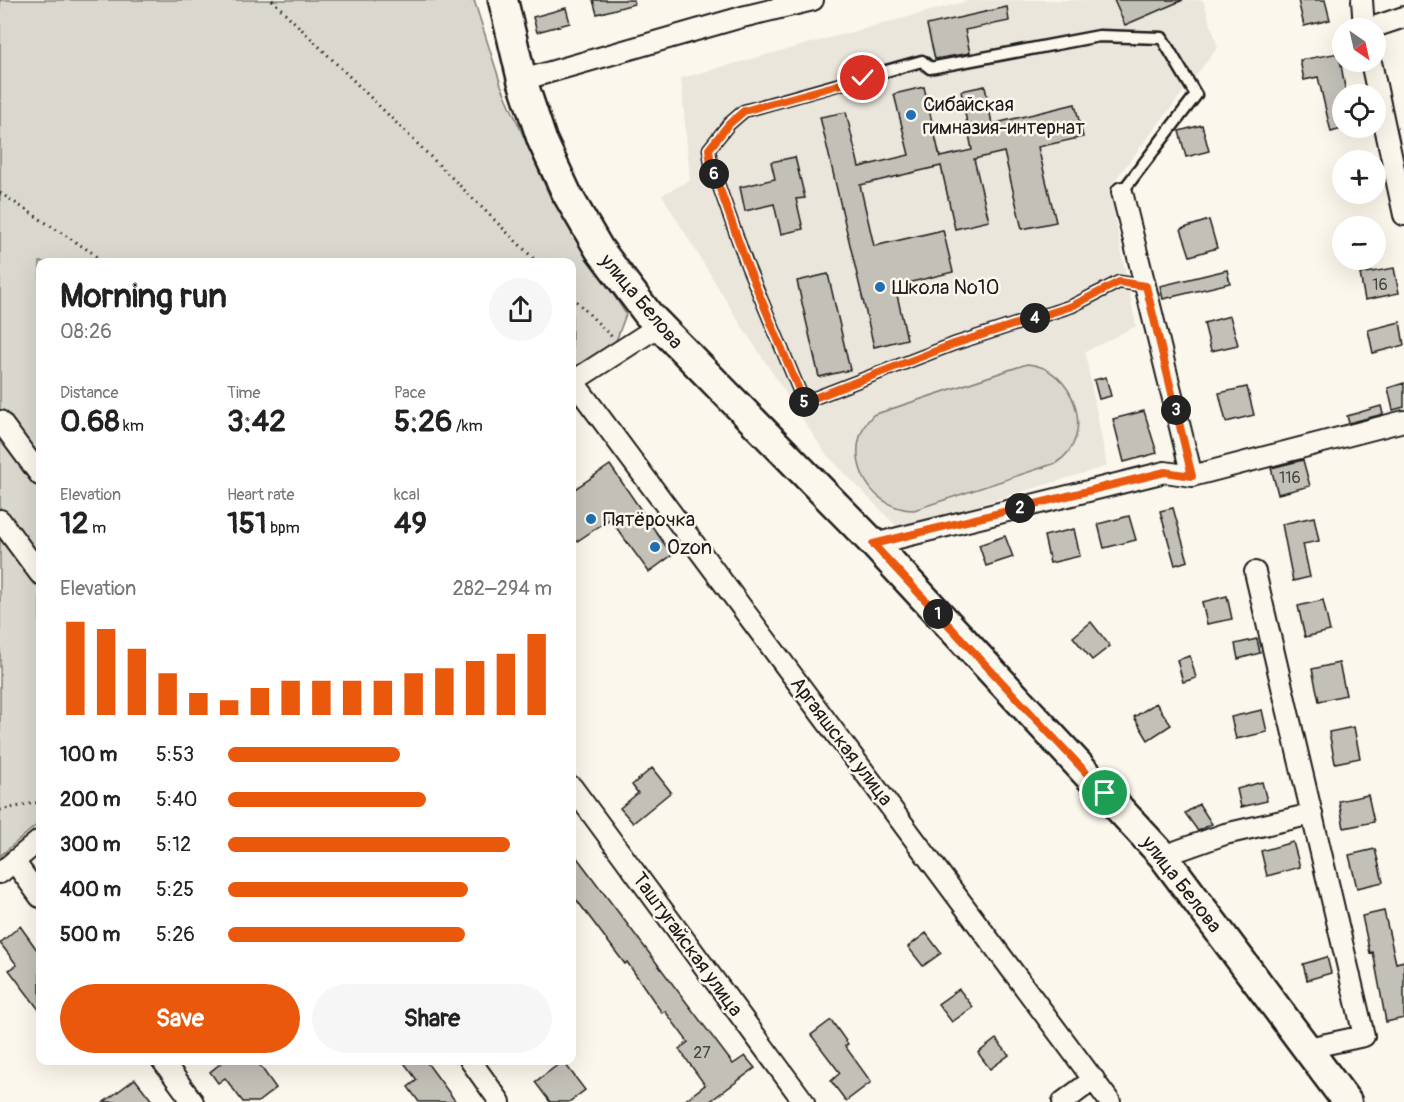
<!DOCTYPE html>
<html lang="en">
<head>
<meta charset="utf-8">
<style>
	:root { --surface:#fff; --page:#f6f6f6; --text:#222; --muted:#767676; --accent:#ea580c }
	body { margin:0; font-family:Pangolin,sans-serif; background:var(--page); color:var(--text); height:100vh; display:flex; flex-direction:column; font-size:22px; white-space:nowrap }
	* { box-sizing:border-box; margin:0 }
	p { font-size:20px; color:var(--muted) }
	.icon { flex:none; width:33px; height:33px; fill:none; stroke:currentColor; stroke-width:2; stroke-linecap:round; stroke-linejoin:round }
	.map { position:relative; flex:1; overflow:hidden }
	.details { position:absolute; left:36px; top:258px; width:540px; height:807px; display:flex; flex-direction:column; background:var(--surface); border-radius:12px; box-shadow:0 6px 24px #0002 }
	.details>* { flex:none }
	.needle { width:39px; rotate:146deg }
	.controls { position:absolute; left:1332px; top:18px; display:grid; gap:12px }
	.controls a { display:grid; place-items:center; width:54px; height:54px; border-radius:50%; background:var(--surface); box-shadow:0 6px 24px #0002; font-size:30px }
	.pin { position:absolute; display:grid; place-items:center; width:51px; height:51px; color:#fff; margin:-26px; border:3px solid #fff; border-radius:50%; box-shadow:0 2px 6px #0007 }
	.km { position:absolute; width:30px; height:30px; margin:-15px; border-radius:50%; background:#222; color:#fff; font-size:16px; line-height:30px; text-align:center }
	.round { display:grid; place-items:center; flex:none; width:63px; height:63px; border-radius:32px; background:var(--page) }
	.summary { display:flex; align-items:center; justify-content:space-between; height:102px; padding:0 24px }
	h1 { font-size:33px; font-weight:700; line-height:45px }
	.figures { display:grid; grid-template-columns:repeat(3,1fr); gap:9px; height:102px; padding:6px 24px }
	.figures div { display:grid; align-content:center }
	.figures b { font-size:30px; font-weight:700 }
	.figures small { font-size:16px; font-weight:400 }
	.figures p { font-size:16px }
	.chart { height:168px; padding:12px 24px }
	.chart p { display:flex; justify-content:space-between }
	.chart svg { width:100%; height:108px; margin-top:6px; stroke:var(--accent); stroke-width:6 }
	.button { display:flex; gap:12px; margin-top:auto; padding:12px 24px }
	.button a { flex:1; height:69px; border-radius:36px; background:var(--accent); color:#fff; font-size:24px; font-weight:700; line-height:69px; text-align:center }
	.button a+a { background:var(--page); color:var(--text) }
	ul { padding:0 24px; list-style:none; font-size:20px }
	li { display:grid; grid-template-columns:96px 72px 1fr; align-items:center; height:45px }
	li i { height:15px; border-radius:8px; background:var(--accent) }
	.map>svg:first-child { display:block }
</style>
</head>
<body>
<div class="map">
<svg width="1404" height="1102" viewBox="0 0 1404 1102">
	<rect width="100%" height="100%" fill="#fbf7ec"/>
	<filter id="ink" filterUnits="userSpaceOnUse"><feTurbulence type="fractalNoise" baseFrequency=".0167" numOctaves="2"/><feDisplacementMap in="SourceGraphic" scale="12" xChannelSelector="R" yChannelSelector="G"/><feConvolveMatrix kernelMatrix="1 2 1 2 8 2 1 2 1" color-interpolation-filters="sRGB"/></filter>
	<g filter="url(#ink)">
		<!-- built -->
		<path fill="#eae6dc" d="M971,0H1203L1218,47L1109,188L1136,326L1085,352L1107,466L899,529L825,453L739,322L662,195L690,180L681,78Z"/>
		<!-- green -->
		<path fill="#dad7ce" stroke="#7b7a75" stroke-width="1.5" d="M0,0H474L501,85L550,197L626,314L613,349L572,379V262H40V822L0,856Z
			M1027,364C1074,367 1098,437 1056,463L914,510C866,510 839,449 873,415Z"/>
		<!-- building -->
		<path fill="#c3c0b8" stroke="#1c1c1c" stroke-width="1.5" d="M593,0H634V4L597,14Z
			M1114,0H1183L1125,25Z
			M1298,0H1325L1330,20L1304,26Z
			M1007,7L1009,21L965,30L970,53L935,59L927,25Z
			M566,8L570,23L537,32L533,17Z
			M1339,53L1346,94H1342V129L1331,132L1318,77L1304,80L1300,60Z
			M985,86L992,124L1075,104L1083,137L1038,147L1056,222L1022,229L1004,152L974,159L989,221L955,229L941,166L860,185L874,246L943,230L953,272L895,286L907,339L874,347L820,117L846,112L859,167L909,155L894,94L924,87L940,157L972,150L961,91Z
			M1202,125L1209,151L1186,157L1179,131Z
			M795,157L805,198L796,199L803,229L781,234L774,204L745,211L740,187L775,179L771,162Z
			M1209,220L1217,248L1190,256L1181,229Z
			M1394,268L1399,293L1365,300L1360,274Z
			M1227,270L1230,283L1163,299L1160,286Z
			M828,274L850,370L819,377L797,281Z
			M1230,316L1238,345L1211,351L1204,323Z
			M1400,322L1404,345L1373,353L1368,330Z
			M1106,377L1111,396L1099,399L1094,380Z
			M1404,383V407L1393,410L1388,388Z
			M1247,387L1254,415L1226,422L1219,393Z
			M1381,406L1383,414L1349,423L1347,416Z
			M1144,411L1157,453L1124,462L1113,419Z
			M1303,460L1310,486L1278,494L1271,468Z
			M610,465L672,555L649,572L610,519L576,542L572,535V491Z
			M1173,508L1188,561L1175,565L1160,511Z
			M1129,516L1136,540L1104,548L1098,524Z
			M1314,517L1319,541L1303,544L1310,577L1293,581L1282,524Z
			M1074,529L1080,556L1050,563L1044,536Z
			M1005,536L1013,557L986,566L979,545Z
			M1227,596L1232,619L1207,624L1202,602Z
			M1323,600L1330,631L1305,637L1298,606Z
			M1091,622L1110,646L1092,660L1073,637Z
			M1257,639L1260,653L1238,659L1235,644Z
			M1190,656L1196,678L1183,682L1177,660Z
			M1339,663L1346,695L1319,701L1312,669Z
			M1156,703L1171,725L1148,740L1134,717Z
			M1262,710L1267,732L1236,739L1231,717Z
			M1354,727L1360,758L1335,763L1329,732Z
			M652,768L671,792L633,823L620,808L638,793L632,785Z
			M1262,782L1267,801L1241,807L1237,789Z
			M1368,795L1374,822L1344,828L1339,801Z
			M1199,804L1212,824L1198,831L1185,813Z
			M1293,842L1300,867L1267,876L1261,851Z
			M1375,849L1383,882L1357,888L1349,855Z
			M572,851L733,1064L745,1056L755,1068L709,1102H683L705,1085L679,1049L688,1042L665,1011L662,1013L627,962L625,964L572,894Z
			M1384,911L1396,963L1404,961V1018L1386,1022L1373,952L1370,953L1362,916Z
			M20,926L40,954V1011L9,970L17,965L0,943Z
			M926,933L941,953L923,966L908,947Z
			M1327,957L1331,973L1307,980L1303,964Z
			M959,989L973,1007L952,1022L938,1004Z
			M831,1020L848,1044L845,1046L871,1082L846,1101L831,1081L840,1073L811,1035Z
			M996,1039L1009,1055L990,1069L978,1053Z
			M225,1060H256L276,1088L258,1102H243L225,1078L218,1083L210,1072Z
			M402,1060H425L456,1102H419L408,1087L417,1080Z
			M563,1061L585,1090L569,1102H550L535,1082Z
			M135,1079L153,1102H104Z"/>
		<g fill="none" stroke-linecap="round" stroke-linejoin="round">
			<!-- lane casing -->
			<g stroke="#1c1c1c" stroke-width="15">
				<path id="lane" d="M1122,192L1196,95L1162,38L1099,36L930,68L922,61L744,111L729,124L709,149L711,164L747,265L804,402L954,344L1072,306L1119,282L1146,286"/>
			</g>
			<!-- street casing -->
			<g stroke="#1c1c1c" stroke-width="24">
				<path id="street" d="M1362,0L1364,28
					M1371,28L1404,17
					M1371,62L1404,215
					M522,80L742,17L813,0
					M1122,192L1192,476
					M573,381L1110,1102
					M572,382L659,326
					M0,421L40,475
					M0,520L40,574
					M874,544L1165,472L1192,476L1404,421
					M1255,572L1364,1036L1308,1048
					M572,787L804,1102
					M1163,856L1225,834L1312,814
					M14,861L40,897
					M0,873L40,840
					M162,1060L193,1102
					M470,1060L500,1102
					M1063,1102L1094,1079"/>
			</g>
			<!-- secondary casing -->
			<g stroke="#1c1c1c" stroke-width="33">
				<path id="secondary" d="M503,0L522,80L542,140L567,194L599,249L648,314L874,544L1163,856L1347,1102"/>
			</g>
			<!-- path -->
			<path stroke="#1c1c1c" stroke-width="3" stroke-dasharray="1.5 4.5" stroke-linecap="butt" d="M272,0L537,262
				M0,193L91,252L102,262
				M572,297L612,337
				M0,810L40,802"/>
			<!-- lane -->
			<use href="#lane" stroke="#fbf7ec" stroke-width="10"/>
			<!-- street -->
			<use href="#street" stroke="#fbf7ec" stroke-width="20"/>
			<!-- secondary -->
			<use href="#secondary" stroke="#fbf7ec" stroke-width="28"/>
		</g>
	</g>
	<g fill="none" stroke-linecap="round" stroke-linejoin="round" filter="url(#ink)">
		<!-- route casing -->
		<g stroke="#fff" stroke-width="12">
			<path id="route" d="M863,78L744,111L729,124L709,149L711,164L747,265L804,402L954,344L1072,306L1119,282L1146,286L1192,476L1165,472L873,544L1105,793"/>
		</g>
		<!-- route -->
		<use href="#route" stroke="#ea580c" stroke-width="8"/>
	</g>
	<!-- markers -->
	<g fill="#1f6fb2" stroke="#fbf7ec" stroke-width="2">
		<circle cx="911" cy="115" r="6"/>
		<circle cx="880" cy="287" r="6"/>
		<circle cx="591" cy="519" r="6"/>
		<circle cx="655" cy="547" r="6"/>
	</g>
	<g text-anchor="middle" stroke-width="5" stroke-linejoin="round" paint-order="stroke">
		<!-- number labels -->
		<g font-size="16" fill="#464543">
			<text x="1380" y="290">16</text>
			<text x="1290" y="483">116</text>
			<text x="702" y="1058">27</text>
		</g>
		<!-- poi labels -->
		<g font-size="20" fill="#1c1c1c" stroke="#fbf7ec" text-anchor="start">
			<text x="923" y="111">Сибайская<tspan x="923" dy="23">гимназия-интернат</tspan></text>
			<text x="892" y="294">Школа №10</text>
			<text x="603" y="526">Пятёрочка</text>
			<text x="667" y="554">Ozon</text>
		</g>
		<!-- street labels -->
		<g font-size="20" fill="#1c1c1c" stroke="#fbf7ec">
			<text transform="translate(642 301) rotate(50)" y="7">улица Белова</text>
			<text transform="translate(842 741) rotate(53)" y="7">Аргаяшская улица</text>
			<text transform="translate(1182 884) rotate(52)" y="7">улица Белова</text>
			<text transform="translate(688 944) rotate(54)" y="7">Таштугайская улица</text>
		</g>
	</g>
</svg>
<div class="controls">
<a><svg class="needle" viewBox="-14 -14 28 28"><path d="M0-13l5 13h-10z" fill="#e53935"/><path d="M0 13l5-13h-10z" fill="#767676"/></svg></a>
<a><svg class="icon" aria-label="locate" viewBox="0 0 24 24"><circle cx="12" cy="12" r="6"/><path d="M12 2v4M12 18v4M2 12h4M18 12h4"/></svg></a>
<a>+</a>
<a>−</a>
</div>
<div class="pin" style="left:1105px;top:793px;background:#1e9e55"><svg class="icon" aria-label="arrive" viewBox="0 0 24 24"><path d="M6 21V4h12l-3 4 3 4H6"/></svg></div>
<div class="pin" style="left:863px;top:78px;background:#d93025"><svg class="icon" aria-label="check" viewBox="0 0 24 24"><path d="M5 12l5 5 9-10"/></svg></div>
<b class="km" style="left:938px;top:614px">1</b>
<b class="km" style="left:1020px;top:508px">2</b>
<b class="km" style="left:1176px;top:410px">3</b>
<b class="km" style="left:1035px;top:318px">4</b>
<b class="km" style="left:804px;top:402px">5</b>
<b class="km" style="left:714px;top:174px">6</b>
<section class="details">
<div class="summary"><div><h1>Morning run</h1><p>08:26</p></div><a class="round"><svg class="icon" aria-label="share" viewBox="0 0 24 24"><path d="M12 15V3M7 8l5-5 5 5M5 13v7h14v-7"/></svg></a></div>
<div class="figures">
<div><p>Distance</p><b>0.68<small> km</small></b></div>
<div><p>Time</p><b>3:42</b></div>
<div><p>Pace</p><b>5:26<small> /km</small></b></div>
</div>
<div class="figures">
<div><p>Elevation</p><b>12<small> m</small></b></div>
<div><p>Heart rate</p><b>151<small> bpm</small></b></div>
<div><p>kcal</p><b>49</b></div>
</div>
<div class="chart"><p><span>Elevation</span>282–294 m</p>
<svg viewBox="0 0 160 44" preserveAspectRatio="none"><path d="M5 44V6M15 44V9M25 44V17M35 44V27M45 44V35M55 44V38M65 44V33M75 44V30M85 44V30M95 44V30M105 44V30M115 44V27M125 44V25M135 44V22M145 44V19M155 44V11"/></svg>
</div>
<ul>
<li><b>100 m</b>5:53<i style="width:53%"></i></li>
<li><b>200 m</b>5:40<i style="width:61%"></i></li>
<li><b>300 m</b>5:12<i style="width:87%"></i></li>
<li><b>400 m</b>5:25<i style="width:74%"></i></li>
<li><b>500 m</b>5:26<i style="width:73%"></i></li>
</ul>
<div class="button"><a>Save</a><a>Share</a></div>
</section>
</div>
</body>
</html>
